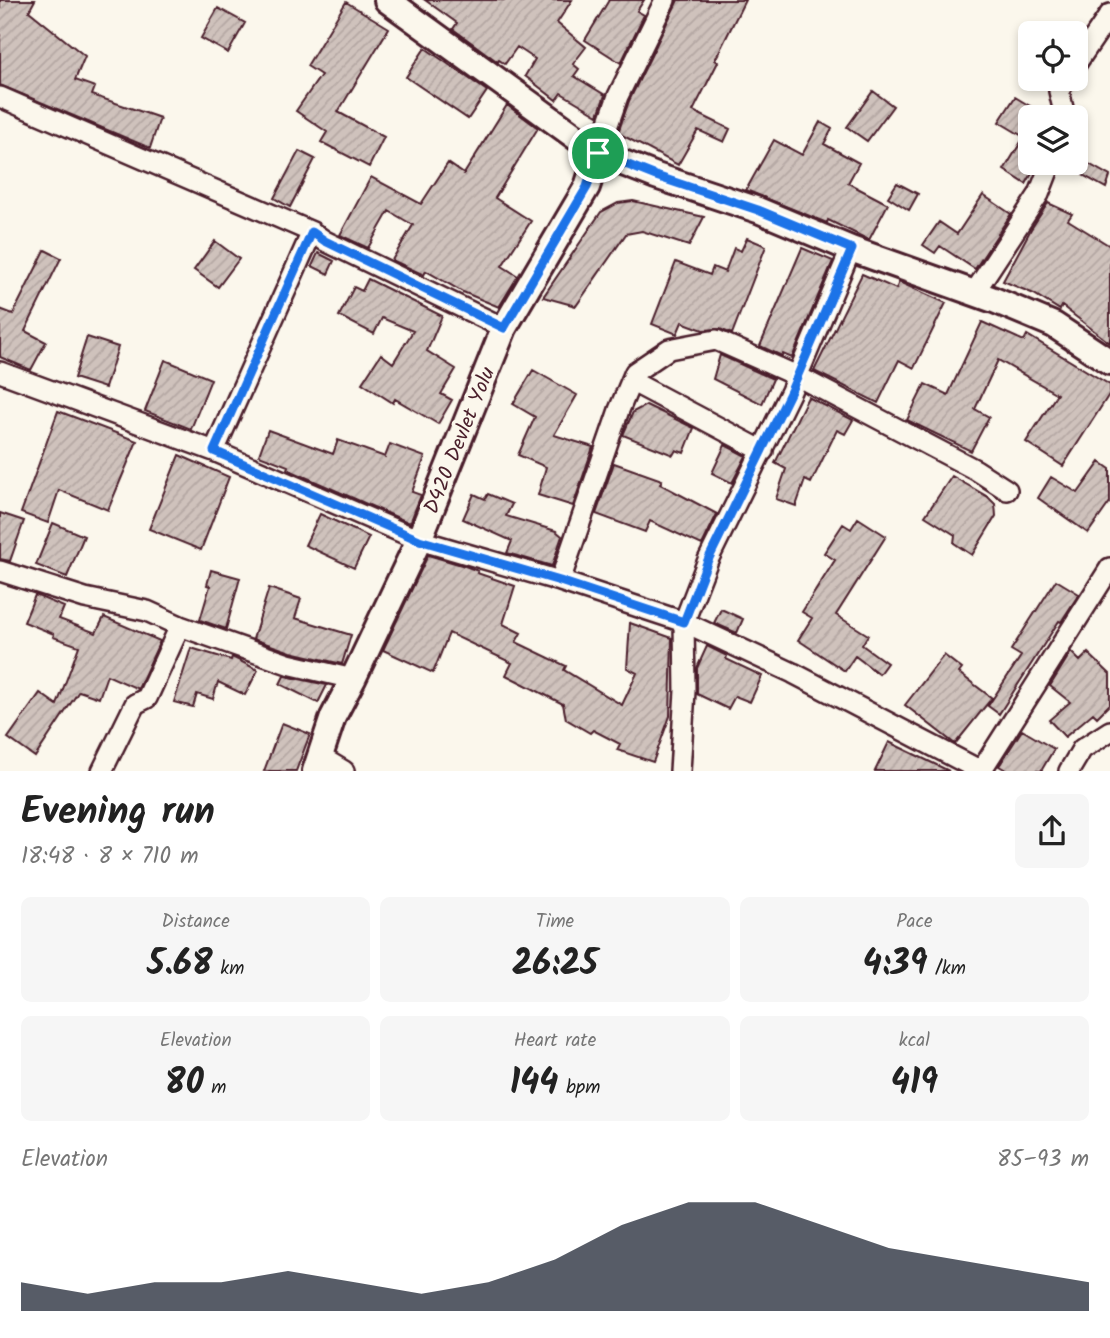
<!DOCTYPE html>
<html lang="en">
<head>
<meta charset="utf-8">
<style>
	:root { --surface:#fff; --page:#f6f6f6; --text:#222; --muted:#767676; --accent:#111827 }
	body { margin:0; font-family:Kalam,sans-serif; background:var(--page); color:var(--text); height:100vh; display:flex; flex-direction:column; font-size:26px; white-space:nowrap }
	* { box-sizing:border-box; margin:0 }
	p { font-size:23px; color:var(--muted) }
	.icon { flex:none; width:38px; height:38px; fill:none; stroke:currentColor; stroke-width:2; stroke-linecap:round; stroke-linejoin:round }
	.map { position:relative; height:771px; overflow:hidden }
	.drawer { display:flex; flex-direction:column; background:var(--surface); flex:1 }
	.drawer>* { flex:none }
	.buttons { position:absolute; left:1018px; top:21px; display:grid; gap:14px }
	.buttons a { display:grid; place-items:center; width:70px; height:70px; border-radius:10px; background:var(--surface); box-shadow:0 4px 10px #0003; font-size:35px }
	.pin { position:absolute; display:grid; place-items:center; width:60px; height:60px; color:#fff; margin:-30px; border:4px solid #fff; border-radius:50%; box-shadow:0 2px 7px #0007 }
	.round { display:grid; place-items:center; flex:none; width:74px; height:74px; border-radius:10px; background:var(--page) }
	.head { display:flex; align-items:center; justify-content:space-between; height:119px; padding:0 21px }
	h1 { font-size:38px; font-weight:600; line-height:52px }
	.metrics { display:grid; grid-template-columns:repeat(3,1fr); gap:10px; height:119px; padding:7px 21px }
	.metrics div { display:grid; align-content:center; border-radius:10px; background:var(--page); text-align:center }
	.metrics b { font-size:35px; font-weight:600 }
	.metrics small { font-size:19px; font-weight:400 }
	.metrics p { font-size:19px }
	.chart { height:196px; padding:14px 21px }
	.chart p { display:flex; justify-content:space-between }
	.chart svg { width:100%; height:126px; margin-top:7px; fill:var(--accent); opacity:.7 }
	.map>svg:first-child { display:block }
</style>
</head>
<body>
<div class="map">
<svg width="1110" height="771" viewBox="0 0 1110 771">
	<defs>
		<pattern id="building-hatch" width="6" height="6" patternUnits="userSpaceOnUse" patternTransform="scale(1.75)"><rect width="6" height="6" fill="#cfc2bc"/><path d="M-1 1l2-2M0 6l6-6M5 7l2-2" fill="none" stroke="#b3a6a2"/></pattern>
	</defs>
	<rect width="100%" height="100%" fill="#fbf7ec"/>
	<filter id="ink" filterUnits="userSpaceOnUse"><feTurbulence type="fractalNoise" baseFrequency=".0143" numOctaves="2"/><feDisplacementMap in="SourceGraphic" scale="14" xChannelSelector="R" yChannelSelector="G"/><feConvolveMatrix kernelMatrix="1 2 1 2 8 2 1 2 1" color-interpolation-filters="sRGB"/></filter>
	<g filter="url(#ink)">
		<!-- building -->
		<path fill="url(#building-hatch)" stroke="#4a1f2b" stroke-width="2" d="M0,0H35L29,11L85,56L75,80L95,87L92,95L160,118L150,148L0,85Z
			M425,0H572L557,23L586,47L573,64L579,69L574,76L605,95L598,115L561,93L556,100L525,76L535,59L517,47L505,64L499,60L498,62L453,29L457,23Z
			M609,0H644L637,11L644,15L621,63L585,40Z
			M678,0H745L715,60L718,62L693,111L730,129L724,142L698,130L678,165L618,133L629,101Z
			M346,2L389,28L338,112L384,137L369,167L321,142L327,132L296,111L321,75L307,66Z
			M218,8L245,23L228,53L201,38Z
			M425,48L487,91L468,119L406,77Z
			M873,91L893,106L867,141L847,127Z
			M1015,97L1048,117H1031V163H1038L1026,184L1004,170L1024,137L999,122Z
			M507,105L538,128L495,198L531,221L502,266L518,276L499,307L463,292L426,271L424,275L392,260L413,225L389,211L368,248L340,235L371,177L421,204L448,163L464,174Z
			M820,122L832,129L824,144L859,163L848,183L888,204L869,240L828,220L827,223L746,190L774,140L802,155Z
			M299,151L315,159L290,207L274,198Z
			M1089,164L1110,176L1106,188L1083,175Z
			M897,183L918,194L909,210L888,197Z
			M983,195L1011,214L975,269L940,246L935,253L923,245L939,222L957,234Z
			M633,201L704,217L689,246L642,231L626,234L576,306L543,297L601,212L618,203Z
			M1048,203L1072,214L1068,220L1110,246V343L1062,306L1060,310L1034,294L1003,281L1031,229Z
			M747,238L766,246L732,334L720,329L703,330L682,322L677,334L652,324L676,262L710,275L713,267L725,272L734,248L741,251Z
			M215,241L239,259L218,287L194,270Z
			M802,248L833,261L792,358L783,354L782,356L760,346Z
			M45,250L61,258L25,331L46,342L31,370L0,357V309L13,314Z
			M318,253L334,261L328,274L312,266Z
			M862,274L896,289L899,282L946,303L914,368L899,360L878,403L814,371Z
			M368,279L442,316L427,351L456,369L441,394L452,400L438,424L395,399L393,403L362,383L381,354L393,363L413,331L382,318L374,334L339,316L354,287L362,291Z
			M982,322L1024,341L1027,335L1110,385V393L1063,466L1026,442L1057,394L998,360L975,409L989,417L971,451L907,420L925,384L948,395Z
			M87,337L118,347L105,388L74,378Z
			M720,355L773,379L762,404L713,379Z
			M165,360L211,379L191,429L145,411Z
			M533,370L577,395L554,435L593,447L573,506L538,495L546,467L518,455L535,417L513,404Z
			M808,397L853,420L845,434L837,430L811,483L805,480L796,506L776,499L786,469L775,463Z
			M646,405L694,428L684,453L676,450L673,455L623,435L633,412Z
			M58,411L137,441L108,510L59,490L48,523L21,513Z
			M268,430L333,454L338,440L385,457L390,444L425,457L412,492L421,495L410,523L287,469L288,466L259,455Z
			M725,445L746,456L732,483L712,473Z
			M179,455L229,477L201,550L149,529Z
			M1100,462L1110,469V502L1088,533L1038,498L1051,477L1078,493Z
			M614,463L662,480L660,484L717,514L702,545L650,521L645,532L596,514Z
			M952,476L988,497L995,504L996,516L972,555L954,543L955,535L925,516Z
			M474,494L485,499L488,494L512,504L506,516L556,531L562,536L552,566L507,553L512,541L463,519Z
			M0,513L24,521L10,561L0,559Z
			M320,514L369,537L354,568L305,545Z
			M858,518L886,536L836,615L868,635L862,645L887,663L879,674L855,656L845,671L798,640L812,618L802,612L835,560L824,553L843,524L851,529Z
			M53,523L84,536L67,577L36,565Z
			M428,555L465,566L478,571L477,573L515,586L503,624L521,633L516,642L566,666L564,670L622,705L637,673L627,668L630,623L672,638L670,716L653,762L617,750L620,744L593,730L590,733L566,719L563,704L506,675L512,663L449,633L433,673L383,650Z
			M211,570L240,578L226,629L200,620L210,586L207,585Z
			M1056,580L1079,594L1061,622L1059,621L999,714L988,706L1021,656L1011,650Z
			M269,588L301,599L295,618L351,635L342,664L291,652L253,639Z
			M35,595L64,607L59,619L96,633L104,617L160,641L138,689L107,675L99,698L79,691L35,757L8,738L40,693L57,705L79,646L53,637L54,634L24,622Z
			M721,609L743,619L737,633L714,623Z
			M707,646L727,656L726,659L762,676L750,702L735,696L728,709L697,694V668Z
			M191,648L231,660L232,657L258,670L245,695L218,682L213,699L197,694L193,707L174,702Z
			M1071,652L1080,661L1088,653L1110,674V704L1097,717L1093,713L1065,737L1049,720L1070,702L1050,686Z
			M944,655L962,669L959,673L992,698L955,744L905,705Z
			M284,676H285L327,685L318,703L280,684Z
			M282,723L310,734L296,771H264Z
			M1022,730L1054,749L1041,771H1008L999,766Z
			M889,742L949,771H875Z"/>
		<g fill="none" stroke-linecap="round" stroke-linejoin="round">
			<!-- minor casing -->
			<g stroke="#4a1f2b" stroke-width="24">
				<path id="minor" d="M1076,64L1110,14
					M0,97L312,232L325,241L504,328
					M1065,117L1059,91L1066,79
					M598,153L618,96L665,0
					M974,293L1039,194L1051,163
					M0,372L214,451L419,540L560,581L684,622L793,673L981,771
					M631,381L763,451
					M214,451L312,232
					M0,571L85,598L147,611L180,626L288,664L353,679
					M560,581L619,410L635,372L669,349L716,340L797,376L976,470L1007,490
					M319,756L344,771
					M102,771L135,704L147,698L180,626
					M680,771L685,691L684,622L708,560L791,391L851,249
					M981,771L1110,568
					M1069,771L1082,749L1110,731"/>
			</g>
			<!-- tertiary casing -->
			<g stroke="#4a1f2b" stroke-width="30">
				<path id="tertiary" d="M387,0L598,153L656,176L758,210L851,249L994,300L1054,325L1110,362
					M315,771L333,717L353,679L419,540L504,328L587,187L598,153"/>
			</g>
			<!-- minor -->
			<use href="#minor" stroke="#fbf7ec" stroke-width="19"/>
			<!-- tertiary -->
			<use href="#tertiary" stroke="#fbf7ec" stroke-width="24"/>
		</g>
	</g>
	<g fill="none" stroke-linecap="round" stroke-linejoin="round" filter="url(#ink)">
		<!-- route casing -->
		<g stroke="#fff" stroke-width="14">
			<path id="route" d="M598,153L656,176L758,210L852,249L791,391L708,560L684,622L560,581L419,540L214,451L312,232L325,241L504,328L587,187Z"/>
		</g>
		<!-- route -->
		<use href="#route" stroke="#1a73e8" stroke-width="9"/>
	</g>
	<g text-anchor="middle" stroke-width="7" stroke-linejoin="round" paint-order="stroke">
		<!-- street labels -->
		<g font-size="21" fill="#4a1f2b" stroke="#fbf7ec">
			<text transform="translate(459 440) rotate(-68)" y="7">D420 Devlet Yolu</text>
		</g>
	</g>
</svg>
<div class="buttons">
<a><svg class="icon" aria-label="locate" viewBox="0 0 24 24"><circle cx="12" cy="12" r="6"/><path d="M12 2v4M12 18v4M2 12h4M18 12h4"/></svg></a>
<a><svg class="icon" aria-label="layers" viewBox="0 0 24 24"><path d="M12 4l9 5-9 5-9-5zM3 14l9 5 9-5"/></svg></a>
</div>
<div class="pin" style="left:598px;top:153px;background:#1e9e55"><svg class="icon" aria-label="arrive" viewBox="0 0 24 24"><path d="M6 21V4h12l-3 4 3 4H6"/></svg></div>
</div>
<section class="drawer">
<div class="head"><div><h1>Evening run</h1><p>18:48 · 8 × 710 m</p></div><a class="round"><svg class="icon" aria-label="share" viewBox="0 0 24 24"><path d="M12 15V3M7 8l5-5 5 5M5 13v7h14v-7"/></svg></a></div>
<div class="metrics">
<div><p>Distance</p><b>5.68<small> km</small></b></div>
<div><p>Time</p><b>26:25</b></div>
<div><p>Pace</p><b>4:39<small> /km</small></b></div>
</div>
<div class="metrics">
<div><p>Elevation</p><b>80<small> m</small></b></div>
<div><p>Heart rate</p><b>144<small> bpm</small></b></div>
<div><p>kcal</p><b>419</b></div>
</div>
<div class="chart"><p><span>Elevation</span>85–93 m</p>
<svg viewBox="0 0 160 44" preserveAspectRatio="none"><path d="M0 44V34L10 38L20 34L30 34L40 30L50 34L60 38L70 34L80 26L90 14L100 6L110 6L120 14L130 22L140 26L150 30L160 34V44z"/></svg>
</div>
</section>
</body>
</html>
